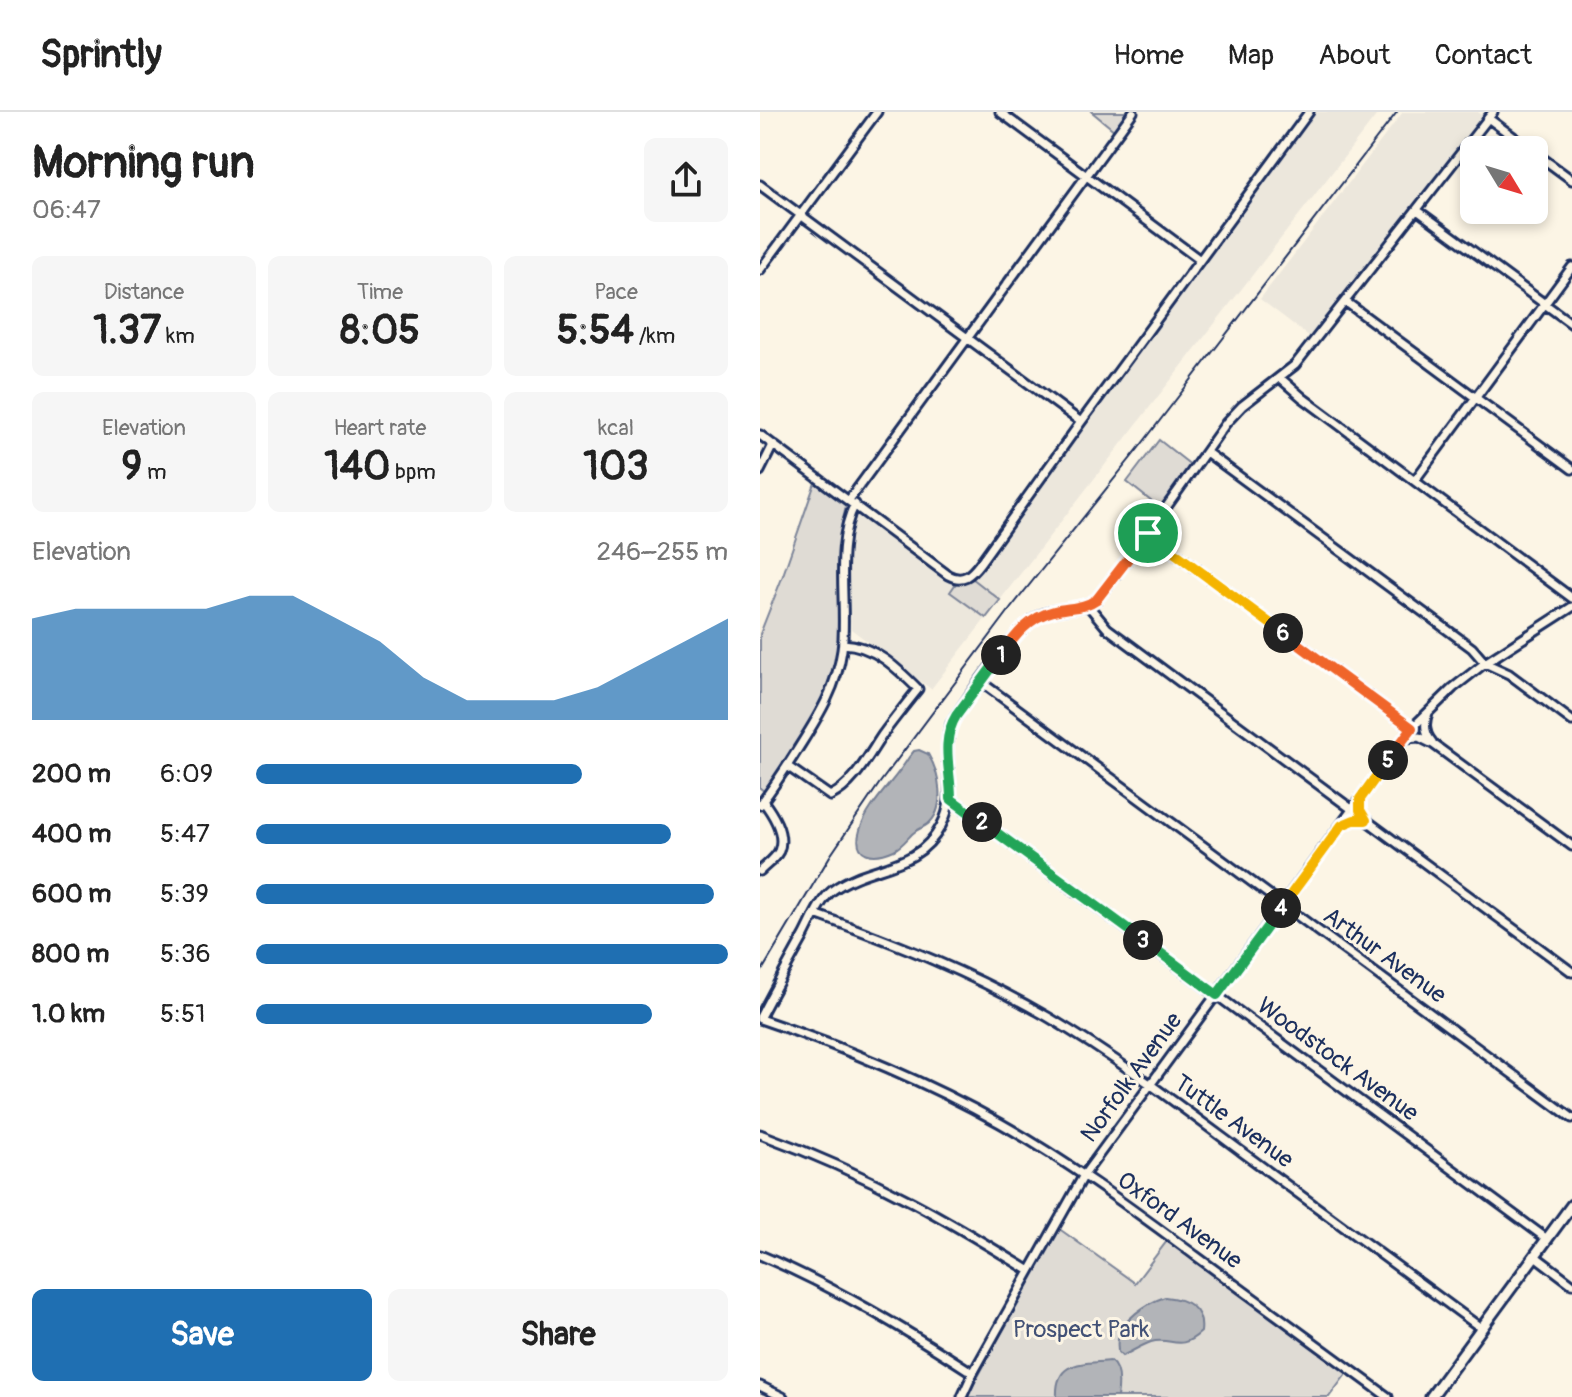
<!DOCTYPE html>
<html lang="en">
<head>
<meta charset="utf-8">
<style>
	:root { --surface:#fff; --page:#f6f6f6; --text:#222; --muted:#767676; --line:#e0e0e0; --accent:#1f6fb2 }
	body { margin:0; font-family:Pangolin,sans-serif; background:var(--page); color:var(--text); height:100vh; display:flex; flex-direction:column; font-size:30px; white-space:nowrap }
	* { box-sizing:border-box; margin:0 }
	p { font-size:26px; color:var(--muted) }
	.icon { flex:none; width:44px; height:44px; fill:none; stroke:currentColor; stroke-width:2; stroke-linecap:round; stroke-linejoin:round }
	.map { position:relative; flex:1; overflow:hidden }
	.panel { display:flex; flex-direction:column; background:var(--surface); width:760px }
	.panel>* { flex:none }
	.needle { width:52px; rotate:128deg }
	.fabs { position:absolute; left:700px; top:24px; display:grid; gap:16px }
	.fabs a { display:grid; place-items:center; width:88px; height:88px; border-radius:12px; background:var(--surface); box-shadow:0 4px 12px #0003; font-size:40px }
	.pin { position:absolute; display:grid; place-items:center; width:68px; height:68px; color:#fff; margin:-34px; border:4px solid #fff; border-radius:50%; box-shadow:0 2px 8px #0007 }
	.km { position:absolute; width:40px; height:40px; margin:-20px; border-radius:50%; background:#222; color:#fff; font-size:22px; line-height:40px; text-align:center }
	.round { display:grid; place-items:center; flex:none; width:84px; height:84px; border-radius:12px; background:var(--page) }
	.head { display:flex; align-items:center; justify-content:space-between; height:136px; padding:0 32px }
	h1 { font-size:44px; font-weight:800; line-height:60px }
	.stats { display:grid; grid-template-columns:repeat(3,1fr); gap:12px; height:136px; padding:8px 32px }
	.stats div { display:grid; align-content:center; border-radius:12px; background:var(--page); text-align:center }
	.stats b { font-size:40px; font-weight:800 }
	.stats small { font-size:22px; font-weight:400 }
	.stats p { font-size:22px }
	.chart { height:224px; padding:16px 32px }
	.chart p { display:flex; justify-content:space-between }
	.chart svg { width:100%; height:144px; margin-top:8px; fill:var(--accent); opacity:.7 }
	.action { display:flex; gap:16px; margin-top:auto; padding:16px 32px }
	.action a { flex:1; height:92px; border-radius:12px; background:var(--accent); color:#fff; font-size:32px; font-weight:800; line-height:92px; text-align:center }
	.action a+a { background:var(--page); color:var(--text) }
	ul { padding:0 32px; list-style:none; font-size:26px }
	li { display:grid; grid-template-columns:128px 96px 1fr; align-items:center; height:60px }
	li i { height:20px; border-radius:10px; background:var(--accent) }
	header { display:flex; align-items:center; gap:48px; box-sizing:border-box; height:112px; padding:0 40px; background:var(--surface); border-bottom:2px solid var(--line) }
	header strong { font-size:38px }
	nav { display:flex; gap:44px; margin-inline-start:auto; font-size:28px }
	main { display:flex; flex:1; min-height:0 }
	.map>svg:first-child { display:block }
</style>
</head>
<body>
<header>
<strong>Sprintly</strong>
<nav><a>Home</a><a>Map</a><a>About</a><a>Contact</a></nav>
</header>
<main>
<section class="panel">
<div class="head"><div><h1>Morning run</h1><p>06:47</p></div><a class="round"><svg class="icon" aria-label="share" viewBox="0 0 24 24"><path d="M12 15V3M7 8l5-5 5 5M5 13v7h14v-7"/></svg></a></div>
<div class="stats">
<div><p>Distance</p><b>1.37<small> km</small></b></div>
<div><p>Time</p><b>8:05</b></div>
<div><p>Pace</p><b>5:54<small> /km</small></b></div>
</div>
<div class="stats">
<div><p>Elevation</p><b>9<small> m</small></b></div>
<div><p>Heart rate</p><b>140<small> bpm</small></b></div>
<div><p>kcal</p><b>103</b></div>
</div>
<div class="chart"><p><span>Elevation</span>246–255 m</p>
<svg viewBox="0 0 160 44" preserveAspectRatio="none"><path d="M0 44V13L10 10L20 10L30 10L40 10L50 6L60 6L70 13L80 20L90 31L100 38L110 38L120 38L130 34L140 27L150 20L160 13V44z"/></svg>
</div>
<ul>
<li><b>200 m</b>6:09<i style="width:69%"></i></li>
<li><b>400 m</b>5:47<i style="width:88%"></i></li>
<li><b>600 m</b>5:39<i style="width:97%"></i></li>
<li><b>800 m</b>5:36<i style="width:100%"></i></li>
<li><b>1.0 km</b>5:51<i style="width:84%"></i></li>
</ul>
<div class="action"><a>Save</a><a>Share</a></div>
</section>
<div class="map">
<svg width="812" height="1285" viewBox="0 0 812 1285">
	<rect width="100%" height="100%" fill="#fcf5e5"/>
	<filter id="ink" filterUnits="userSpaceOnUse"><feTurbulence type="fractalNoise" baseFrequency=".0125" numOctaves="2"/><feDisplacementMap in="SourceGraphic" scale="16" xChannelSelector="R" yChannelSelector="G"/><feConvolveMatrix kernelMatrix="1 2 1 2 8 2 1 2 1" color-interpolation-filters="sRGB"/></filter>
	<g filter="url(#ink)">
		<!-- built -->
		<path fill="#ece7dc" d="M552,0H619L240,488L212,466L224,453L323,313Z
			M643,0H718L724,5L554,228L500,187Z
			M98,403L107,406L188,466L197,470L190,480L226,506L171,577L91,517L88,454L89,428L92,413Z"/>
		<!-- green -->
		<path fill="#dfdbd4" stroke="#7d8599" stroke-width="2" d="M332,0H369L355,19Z
			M399,328L432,354L401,397L367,370Z
			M56,368L84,390L86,393C85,401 82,409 81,417C79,433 78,450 78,466C78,489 83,511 80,533C72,585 36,638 4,679L0,676V522L22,466Z
			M212,466L240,488L226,506L190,480L197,470L206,469Z
			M298,1116L375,1171L407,1129L587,1261L569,1285H207Z"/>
		<!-- water -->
		<path fill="#b2b4b8" stroke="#767f94" stroke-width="2" d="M159,638L168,642C179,660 187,696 168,712C163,716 157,717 152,722C146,728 142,734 134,738C114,747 92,745 100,718C108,692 135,669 149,645L154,639Z
			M405,1185C426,1187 444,1196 441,1220C418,1241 412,1224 391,1230C382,1233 371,1240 362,1244L358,1240C358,1236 357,1232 358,1227C361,1208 387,1191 405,1185Z
			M350,1249C360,1256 359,1273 357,1285H297C295,1248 322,1252 350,1249Z"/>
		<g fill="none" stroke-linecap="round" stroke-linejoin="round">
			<!-- minor casing -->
			<g stroke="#1b2f5e" stroke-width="13">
				<path id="minor" d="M240,0L440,148
					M728,6L771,38
					M774,40L812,68
					M0,73L321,310
					M657,98L812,212
					M0,158L117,0
					M586,190L812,357
					M520,266L543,286L812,486
					M0,323L188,463C203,471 211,463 220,451L321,310L549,0
					M446,340L712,536L725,551L749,562L812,609
					M0,359L13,333
					M655,368L812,155
					M89,388L373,0
					M388,421L652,616
					M328,493L347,516L593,698
					M221,570L812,1006
					M668,601C664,611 665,622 672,630
					M645,626L659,625L673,632L812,734
					M27,654L70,684C94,673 108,644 123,622C134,607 146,592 158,577C137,556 114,533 83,532
					M191,687L787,1127
					M0,693C15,673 28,653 41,632C60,602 77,574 82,538C88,494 73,433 95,392
					M585,711L594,708H606L812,860
					M0,759C6,753 15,747 19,739C26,722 13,702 3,689
					M55,802C136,831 214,862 288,905C356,945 419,993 482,1040C562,1099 642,1157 721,1216
					M0,905C14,878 29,851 44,824C52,809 59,789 73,778C109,751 157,760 181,714C200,680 180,647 191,612C207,586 256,513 283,502C302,494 320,500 337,487L388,421L466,311L482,294L535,253L733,0
					M0,907C83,935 163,968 240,1011C309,1050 372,1097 436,1144C500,1191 564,1238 628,1285
					M0,1022C52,1041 103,1064 152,1090C192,1111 231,1135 270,1159
					M0,1143C75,1175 145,1217 213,1261
					M775,1144L812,1172
					M0,1274L23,1285
					M202,1285L213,1261L324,1063L652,616L693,576L725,551L812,495"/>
			</g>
			<!-- major casing -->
			<g stroke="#1b2f5e" stroke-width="15">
				<path id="major" d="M671,1285L812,1093"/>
			</g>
			<!-- minor -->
			<use href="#minor" stroke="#fcf5e5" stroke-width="7"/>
			<!-- major -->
			<use href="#major" stroke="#fcf5e5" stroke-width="9"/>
			<!-- rail -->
			<path stroke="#1b2f5e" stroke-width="2" d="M0,862L70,744L119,672L251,496L378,337L637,0"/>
		</g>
	</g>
	<g fill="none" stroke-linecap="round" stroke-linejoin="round" filter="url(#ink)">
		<!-- split-1 casing -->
		<g stroke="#fff" stroke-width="16">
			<path id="split-1" d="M241,543C255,524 269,505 294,499C310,495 323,497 337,487L388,421"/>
		</g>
		<!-- split-2 casing -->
		<g stroke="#fff" stroke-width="16">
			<path id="split-2" d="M222,710L191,687C191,658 180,630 196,604L241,543"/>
		</g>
		<!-- split-3 casing -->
		<g stroke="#fff" stroke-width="16">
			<path id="split-3" d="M222,710L383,828"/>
		</g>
		<!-- split-4 casing -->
		<g stroke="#fff" stroke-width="16">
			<path id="split-4" d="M383,828L457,883L521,796"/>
		</g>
		<!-- split-5 casing -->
		<g stroke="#fff" stroke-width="16">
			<path id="split-5" d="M521,796L582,713L594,708H606L600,698V687L628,648"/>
		</g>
		<!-- split-6 casing -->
		<g stroke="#fff" stroke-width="16">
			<path id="split-6" d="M523,521L652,616L628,648"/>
		</g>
		<!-- split-7 casing -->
		<g stroke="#fff" stroke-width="16">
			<path id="split-7" d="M388,421L523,521"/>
		</g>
		<!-- split-1 -->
		<use href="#split-1" stroke="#f0652b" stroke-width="10"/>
		<!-- split-2 -->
		<use href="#split-2" stroke="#22a559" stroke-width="10"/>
		<!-- split-3 -->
		<use href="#split-3" stroke="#22a559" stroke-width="10"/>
		<!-- split-4 -->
		<use href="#split-4" stroke="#22a559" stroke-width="10"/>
		<!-- split-5 -->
		<use href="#split-5" stroke="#f5b400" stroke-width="10"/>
		<!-- split-6 -->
		<use href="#split-6" stroke="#f0652b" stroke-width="10"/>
		<!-- split-7 -->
		<use href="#split-7" stroke="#f5b400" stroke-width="10"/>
	</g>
	<g text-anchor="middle" stroke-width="6" stroke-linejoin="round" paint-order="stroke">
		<!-- street labels -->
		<g font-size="24" fill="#1b2f5e" stroke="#fcf5e5">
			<text transform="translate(625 843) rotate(36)" y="8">Arthur Avenue</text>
			<text transform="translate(578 947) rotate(36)" y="8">Woodstock Avenue</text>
			<text transform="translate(371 965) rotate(-54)" y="8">Norfolk Avenue</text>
			<text transform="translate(474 1009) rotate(36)" y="8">Tuttle Avenue</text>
			<text transform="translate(420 1108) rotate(36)" y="8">Oxford Avenue</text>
		</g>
		<!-- park labels -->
		<g font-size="24" fill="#425176" stroke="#fcf5e5">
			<text x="321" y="1225">Prospect Park</text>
		</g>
	</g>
</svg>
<div class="fabs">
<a><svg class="needle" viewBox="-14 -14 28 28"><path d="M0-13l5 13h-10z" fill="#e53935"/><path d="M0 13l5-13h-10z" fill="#767676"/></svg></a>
</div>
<div class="pin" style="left:388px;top:421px;background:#1e9e55"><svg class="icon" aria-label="arrive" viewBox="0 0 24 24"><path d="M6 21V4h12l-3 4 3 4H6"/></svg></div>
<b class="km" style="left:241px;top:543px">1</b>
<b class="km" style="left:222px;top:710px">2</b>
<b class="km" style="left:383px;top:828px">3</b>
<b class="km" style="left:521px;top:796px">4</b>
<b class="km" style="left:628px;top:648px">5</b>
<b class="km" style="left:523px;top:521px">6</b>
</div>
</main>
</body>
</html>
